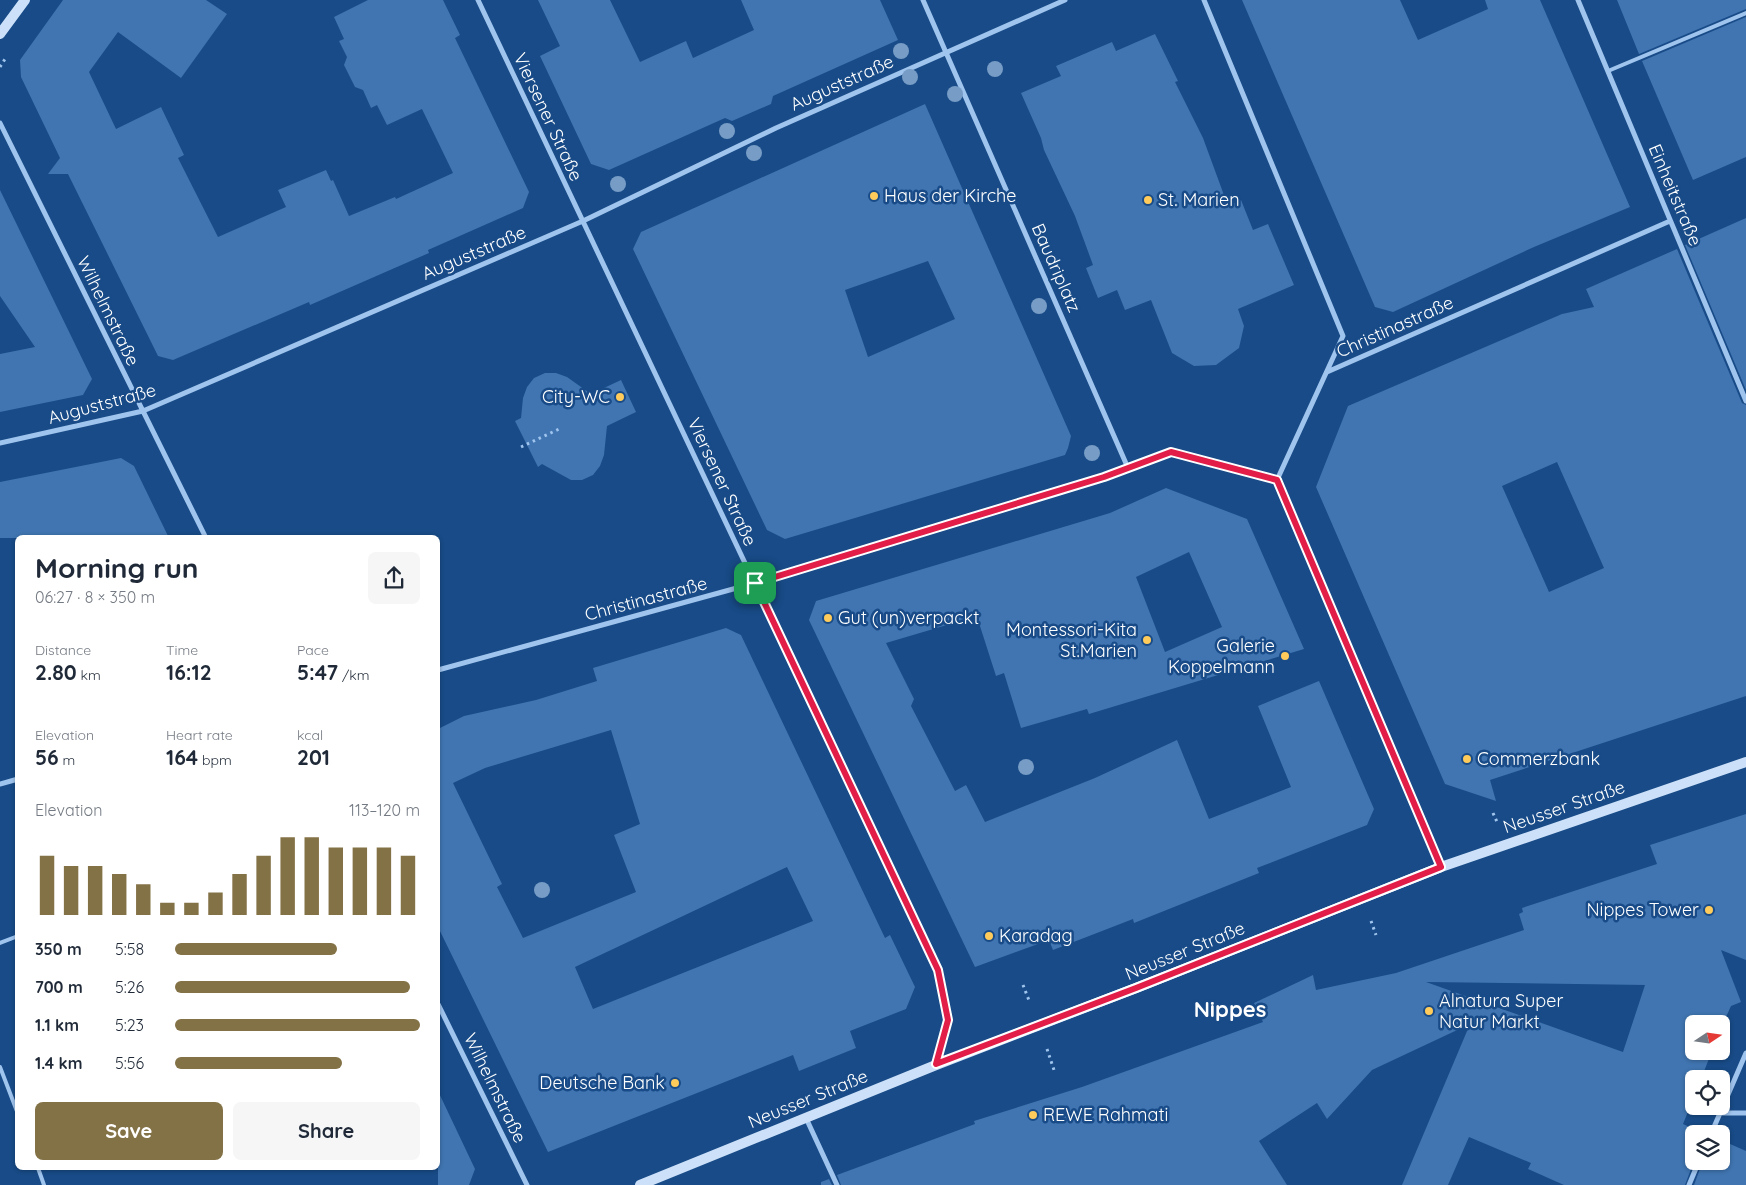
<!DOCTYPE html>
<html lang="en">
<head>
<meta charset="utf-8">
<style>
	:root { --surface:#fff; --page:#f6f6f7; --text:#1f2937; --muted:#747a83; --accent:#847247 }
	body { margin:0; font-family:Quicksand,sans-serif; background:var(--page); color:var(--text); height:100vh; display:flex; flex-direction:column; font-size:19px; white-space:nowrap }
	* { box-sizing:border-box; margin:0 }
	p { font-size:16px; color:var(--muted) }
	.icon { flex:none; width:28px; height:28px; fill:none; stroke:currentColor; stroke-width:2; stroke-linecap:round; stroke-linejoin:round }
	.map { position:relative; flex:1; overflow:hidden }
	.panel { position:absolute; left:15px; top:535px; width:425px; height:635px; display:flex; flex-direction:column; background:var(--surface); border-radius:8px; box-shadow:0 1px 4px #0004 }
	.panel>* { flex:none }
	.needle { width:32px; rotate:77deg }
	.tools { position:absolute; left:1685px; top:1015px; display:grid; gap:10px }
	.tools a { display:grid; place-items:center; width:45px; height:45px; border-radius:8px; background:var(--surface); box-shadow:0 1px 4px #0004; font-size:25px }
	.pin { position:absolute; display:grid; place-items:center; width:42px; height:42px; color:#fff; margin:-21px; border-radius:10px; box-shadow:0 2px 8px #0006 }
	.round { display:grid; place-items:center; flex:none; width:52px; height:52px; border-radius:8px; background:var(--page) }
	.head { display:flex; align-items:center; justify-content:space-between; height:85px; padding:0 20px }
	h1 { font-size:28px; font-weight:700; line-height:38px }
	.stats { display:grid; grid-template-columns:repeat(3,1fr); gap:8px; height:85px; padding:5px 20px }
	.stats div { display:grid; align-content:center }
	.stats b { font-size:21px; font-weight:700 }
	.stats small { font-size:14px; font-weight:400 }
	.stats p { font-size:14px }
	.chart { height:140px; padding:10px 20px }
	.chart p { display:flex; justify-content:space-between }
	.chart svg { width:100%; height:90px; margin-top:5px; stroke:var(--accent); stroke-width:6 }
	.button { display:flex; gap:10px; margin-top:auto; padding:10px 20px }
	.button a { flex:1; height:58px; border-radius:8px; background:var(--accent); color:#fff; font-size:20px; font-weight:700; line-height:58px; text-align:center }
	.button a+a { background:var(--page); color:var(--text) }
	ul { padding:0 20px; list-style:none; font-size:16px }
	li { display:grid; grid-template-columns:80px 60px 1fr; align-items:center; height:38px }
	li i { height:12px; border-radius:6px; background:var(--accent) }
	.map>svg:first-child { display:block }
</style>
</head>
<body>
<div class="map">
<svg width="1746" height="1185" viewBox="0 0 1746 1185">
	<rect width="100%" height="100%" fill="#184b87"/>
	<!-- building -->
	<path fill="#4075b1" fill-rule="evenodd" d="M63,0H206L227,14L181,78L118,32L89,72L116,129L161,107L184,155L178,158L218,237L286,207L278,190L326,170L331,181L333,180L349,216L395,197L396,199L453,173L422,109L387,125L377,105L371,108L363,90L355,87L344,65L347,57L339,41L344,39L334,17L368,0H443L460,35L455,38L529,192L523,208L428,250L429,253L310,305L309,302L173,360L158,356L68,174H48L60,158L21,77L20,60Z
		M538,0H610L640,62L686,41L693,58L754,30L741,0H880L898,40L773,96L771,104L732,121L725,118L609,170L591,164L540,56L560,46Z
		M1242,0H1400L1418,40L1488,9L1485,0H1540L1630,207L1534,247L1393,312L1375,307Z
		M1617,0H1746V9L1639,54Z
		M1746,17V157L1693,180L1642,61Z
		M1155,34L1178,81L1175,82L1203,138L1228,206L1241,200L1253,230L1268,224L1294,285L1238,309L1244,326L1239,348L1216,365L1194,366L1172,353L1151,300L1125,310L1117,290L1098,298L1086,268L1093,265L1075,216L1044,150L1041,138L1021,93L1061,76L1056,66L1112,42L1116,51Z
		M925,104L1071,436L1068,448L1065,455L785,539L767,530L633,249L641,232ZM928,261L955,319L868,357L845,290Z
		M0,190L92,379L83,395L0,412V354L35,347L0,296Z
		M1746,218V390L1685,245Z
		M1677,249L1742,403L1746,405V696L1490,780L1496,801L1445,784L1316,487L1348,406L1562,314L1594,307L1586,289ZM1557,462L1604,568L1549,592L1502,486Z
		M545,373H556L567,377L591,394L621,380L636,412L607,426L604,455L600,466L593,475L582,480H571L542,464L538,467L515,421L521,418L523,398L527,387L534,378Z
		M121,458L134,466L169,538H0V482Z
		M1166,488L1247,519L1304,649L1089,714L1087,709L1021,728L1004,673L996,676L979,623L976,624L974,617L886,643L914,699L911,706L955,791L966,785L985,822L1095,778L1177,740L1209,819L1291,787L1258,706L1319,681L1374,809L1367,825L1257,868L1259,873L1134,923L1133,919L1053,950L1049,940L975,967L809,620L816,601L1110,513ZM1189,552L1222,627L1165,652L1136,577Z
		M726,628L741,635L885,938L890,935L915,987L906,1009L850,1031L856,1048L799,1071L793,1055L548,1152L438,927V729L464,716L536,700L597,681L593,668ZM611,730L640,824L614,835L636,892L523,938L497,887L502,884L453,783L485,768ZM787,867L813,921L593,1009L575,967Z
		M1746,814V960L1721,950L1741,1002L1731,1006L1721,1028V1024H1694V1051H1712L1701,1079H1694V1097L1683,1124L1705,1134H1694V1161L1685,1185H1564L1528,1169L1531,1163L1469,1137L1448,1185H1402L1470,1024L1372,1070L1327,1119L1317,1103L1259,1141L1287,1185H841L837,1175L975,1124L974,1121L1082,1087L1263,1022L1254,1003L1313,975L1316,990L1396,973L1524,930L1519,914L1523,912L1522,908L1657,864L1650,845ZM1426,982L1645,985L1623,1052Z
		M438,1091L475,1169L469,1185H438Z
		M1721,1140L1746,1151V1185H1694L1703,1161H1721Z
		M829,1179L832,1185H821V1182Z"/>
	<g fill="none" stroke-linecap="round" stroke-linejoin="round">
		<!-- path -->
		<path stroke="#9fc4ed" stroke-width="3" stroke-dasharray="2.5 4" stroke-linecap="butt" d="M0,67L5,59
			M521,447L559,429
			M1493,813L1497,822
			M1371,921L1376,935
			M1023,985L1030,1003
			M1047,1049L1054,1070"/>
		<!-- lane -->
		<path stroke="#9fc4ed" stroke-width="4" d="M1608,71L1746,13
			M0,943L18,936
			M0,1067L18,1114
			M38,1168L44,1185"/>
		<!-- street -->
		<path stroke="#9fc4ed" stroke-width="5" d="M478,0L938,970L948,1020L936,1065
			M923,0L1128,468
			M1204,0L1343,336L1277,480
			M1578,0L1746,401
			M0,123L206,538
			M1327,372L1670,221
			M0,443L143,411L583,221L776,128L1065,0
			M1277,480L1441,867
			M438,670L755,583L1104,477L1171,451L1277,480
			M0,784L18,779
			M438,1004L527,1185
			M1719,1113H1746
			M806,1118L837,1185
			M1711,1134L1746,1053
			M1689,1185L1699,1161"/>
		<!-- secondary -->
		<path stroke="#cce1f9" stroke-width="10" d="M0,34L25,0
			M640,1185L936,1065L1136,988L1441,867L1746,762"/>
	</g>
	<!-- trees -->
	<g fill="#779cc6">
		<circle cx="901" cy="51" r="8"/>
		<circle cx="995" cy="69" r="8"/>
		<circle cx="910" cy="77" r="8"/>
		<circle cx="955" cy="94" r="8"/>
		<circle cx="727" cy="131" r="8"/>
		<circle cx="754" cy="153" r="8"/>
		<circle cx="618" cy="184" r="8"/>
		<circle cx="1039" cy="306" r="8"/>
		<circle cx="1092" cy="453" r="8"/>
		<circle cx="1026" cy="767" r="8"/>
		<circle cx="542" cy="890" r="8"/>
	</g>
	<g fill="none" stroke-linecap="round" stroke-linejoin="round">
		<!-- route casing -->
		<g stroke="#fff" stroke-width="10">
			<path id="route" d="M1171,452L1277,480L1441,867L1136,988L936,1064L948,1020L938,970L755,583L1104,477Z"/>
		</g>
		<!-- route -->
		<use href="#route" stroke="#e11d48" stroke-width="6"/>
	</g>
	<!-- markers -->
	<g fill="#ffcc5b" stroke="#184b87" stroke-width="2">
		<circle cx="874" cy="196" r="5"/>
		<circle cx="1148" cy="200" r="5"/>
		<circle cx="620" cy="397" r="5"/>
		<circle cx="828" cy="618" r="5"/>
		<circle cx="1147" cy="640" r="5"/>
		<circle cx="1285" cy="656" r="5"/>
		<circle cx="1467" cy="759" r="5"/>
		<circle cx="1709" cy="910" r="5"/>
		<circle cx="989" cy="936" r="5"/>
		<circle cx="1429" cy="1011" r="5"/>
		<circle cx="675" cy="1083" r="5"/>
		<circle cx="1033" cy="1115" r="5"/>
	</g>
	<g text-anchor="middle" stroke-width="5" stroke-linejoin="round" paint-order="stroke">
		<!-- street labels -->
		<g font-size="18" fill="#fff" stroke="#184b87">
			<text transform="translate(842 83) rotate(-24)" y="6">Auguststraße</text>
			<text transform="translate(548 117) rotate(65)" y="6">Viersener Straße</text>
			<text transform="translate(1675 195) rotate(67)" y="6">Einheitstraße</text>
			<text transform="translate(474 253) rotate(-23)" y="6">Auguststraße</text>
			<text transform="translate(1056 268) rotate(66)" y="6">Baudriplatz</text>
			<text transform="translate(108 311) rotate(64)" y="6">Wilhelmstraße</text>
			<text transform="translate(1395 327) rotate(-24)" y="6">Christinastraße</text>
			<text transform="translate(102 404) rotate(-15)" y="6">Auguststraße</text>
			<text transform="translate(722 482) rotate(65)" y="6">Viersener Straße</text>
			<text transform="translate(646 599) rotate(-15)" y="6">Christinastraße</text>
			<text transform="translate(1564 807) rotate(-19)" y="6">Neusser Straße</text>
			<text transform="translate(1185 951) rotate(-22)" y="6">Neusser Straße</text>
			<text transform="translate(495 1088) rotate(64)" y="6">Wilhelmstraße</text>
			<text transform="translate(808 1099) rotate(-22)" y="6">Neusser Straße</text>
		</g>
		<!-- poi labels -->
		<g font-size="18" fill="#fff" stroke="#184b87" text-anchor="start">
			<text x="884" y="202">Haus der Kirche</text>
			<text x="1158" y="206">St. Marien</text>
			<text x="610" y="403" text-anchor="end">City-WC</text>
			<text x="838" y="624">Gut (un)verpackt</text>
			<text x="1137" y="636" text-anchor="end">Montessori-Kita<tspan x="1137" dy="21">St.Marien</tspan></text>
			<text x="1275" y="652" text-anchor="end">Galerie<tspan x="1275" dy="21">Koppelmann</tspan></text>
			<text x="1477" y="765">Commerzbank</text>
			<text x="1699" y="916" text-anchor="end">Nippes Tower</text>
			<text x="999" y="942">Karadag</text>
			<text x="1439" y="1007">Alnatura Super<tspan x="1439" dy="21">Natur Markt</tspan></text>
			<text x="665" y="1089" text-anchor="end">Deutsche Bank</text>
			<text x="1043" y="1121">REWE Rahmati</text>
		</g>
		<!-- district labels -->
		<g font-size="22" font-weight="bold" fill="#fff" stroke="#184b87">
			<text x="1230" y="1017">Nippes</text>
		</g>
	</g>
</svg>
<div class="tools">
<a><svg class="needle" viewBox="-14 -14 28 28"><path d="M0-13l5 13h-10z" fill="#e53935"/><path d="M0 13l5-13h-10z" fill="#747a83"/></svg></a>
<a><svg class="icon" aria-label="locate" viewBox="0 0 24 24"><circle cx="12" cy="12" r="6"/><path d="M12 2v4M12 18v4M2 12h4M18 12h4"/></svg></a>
<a><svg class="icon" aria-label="layers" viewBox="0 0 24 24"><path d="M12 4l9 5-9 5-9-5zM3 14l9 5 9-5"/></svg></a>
</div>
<div class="pin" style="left:755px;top:583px;background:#1e9e55"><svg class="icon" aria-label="arrive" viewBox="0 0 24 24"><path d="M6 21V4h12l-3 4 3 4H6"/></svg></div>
<section class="panel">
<div class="head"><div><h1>Morning run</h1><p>06:27 · 8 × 350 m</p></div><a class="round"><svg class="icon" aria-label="share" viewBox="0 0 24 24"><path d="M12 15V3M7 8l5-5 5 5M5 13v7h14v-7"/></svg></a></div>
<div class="stats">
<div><p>Distance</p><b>2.80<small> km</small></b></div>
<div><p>Time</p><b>16:12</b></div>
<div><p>Pace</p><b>5:47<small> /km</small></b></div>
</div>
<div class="stats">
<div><p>Elevation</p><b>56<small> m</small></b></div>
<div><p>Heart rate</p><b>164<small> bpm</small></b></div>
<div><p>kcal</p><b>201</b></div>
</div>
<div class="chart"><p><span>Elevation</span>113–120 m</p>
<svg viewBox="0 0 160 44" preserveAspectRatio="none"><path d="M5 44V15M15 44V20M25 44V20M35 44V24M45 44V29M55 44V38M65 44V38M75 44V33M85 44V24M95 44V15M105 44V6M115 44V6M125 44V11M135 44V11M145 44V11M155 44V15"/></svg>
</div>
<ul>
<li><b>350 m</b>5:58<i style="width:66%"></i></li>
<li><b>700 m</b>5:26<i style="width:96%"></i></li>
<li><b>1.1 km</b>5:23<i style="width:100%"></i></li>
<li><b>1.4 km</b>5:56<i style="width:68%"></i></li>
</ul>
<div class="button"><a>Save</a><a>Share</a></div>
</section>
</div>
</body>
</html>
